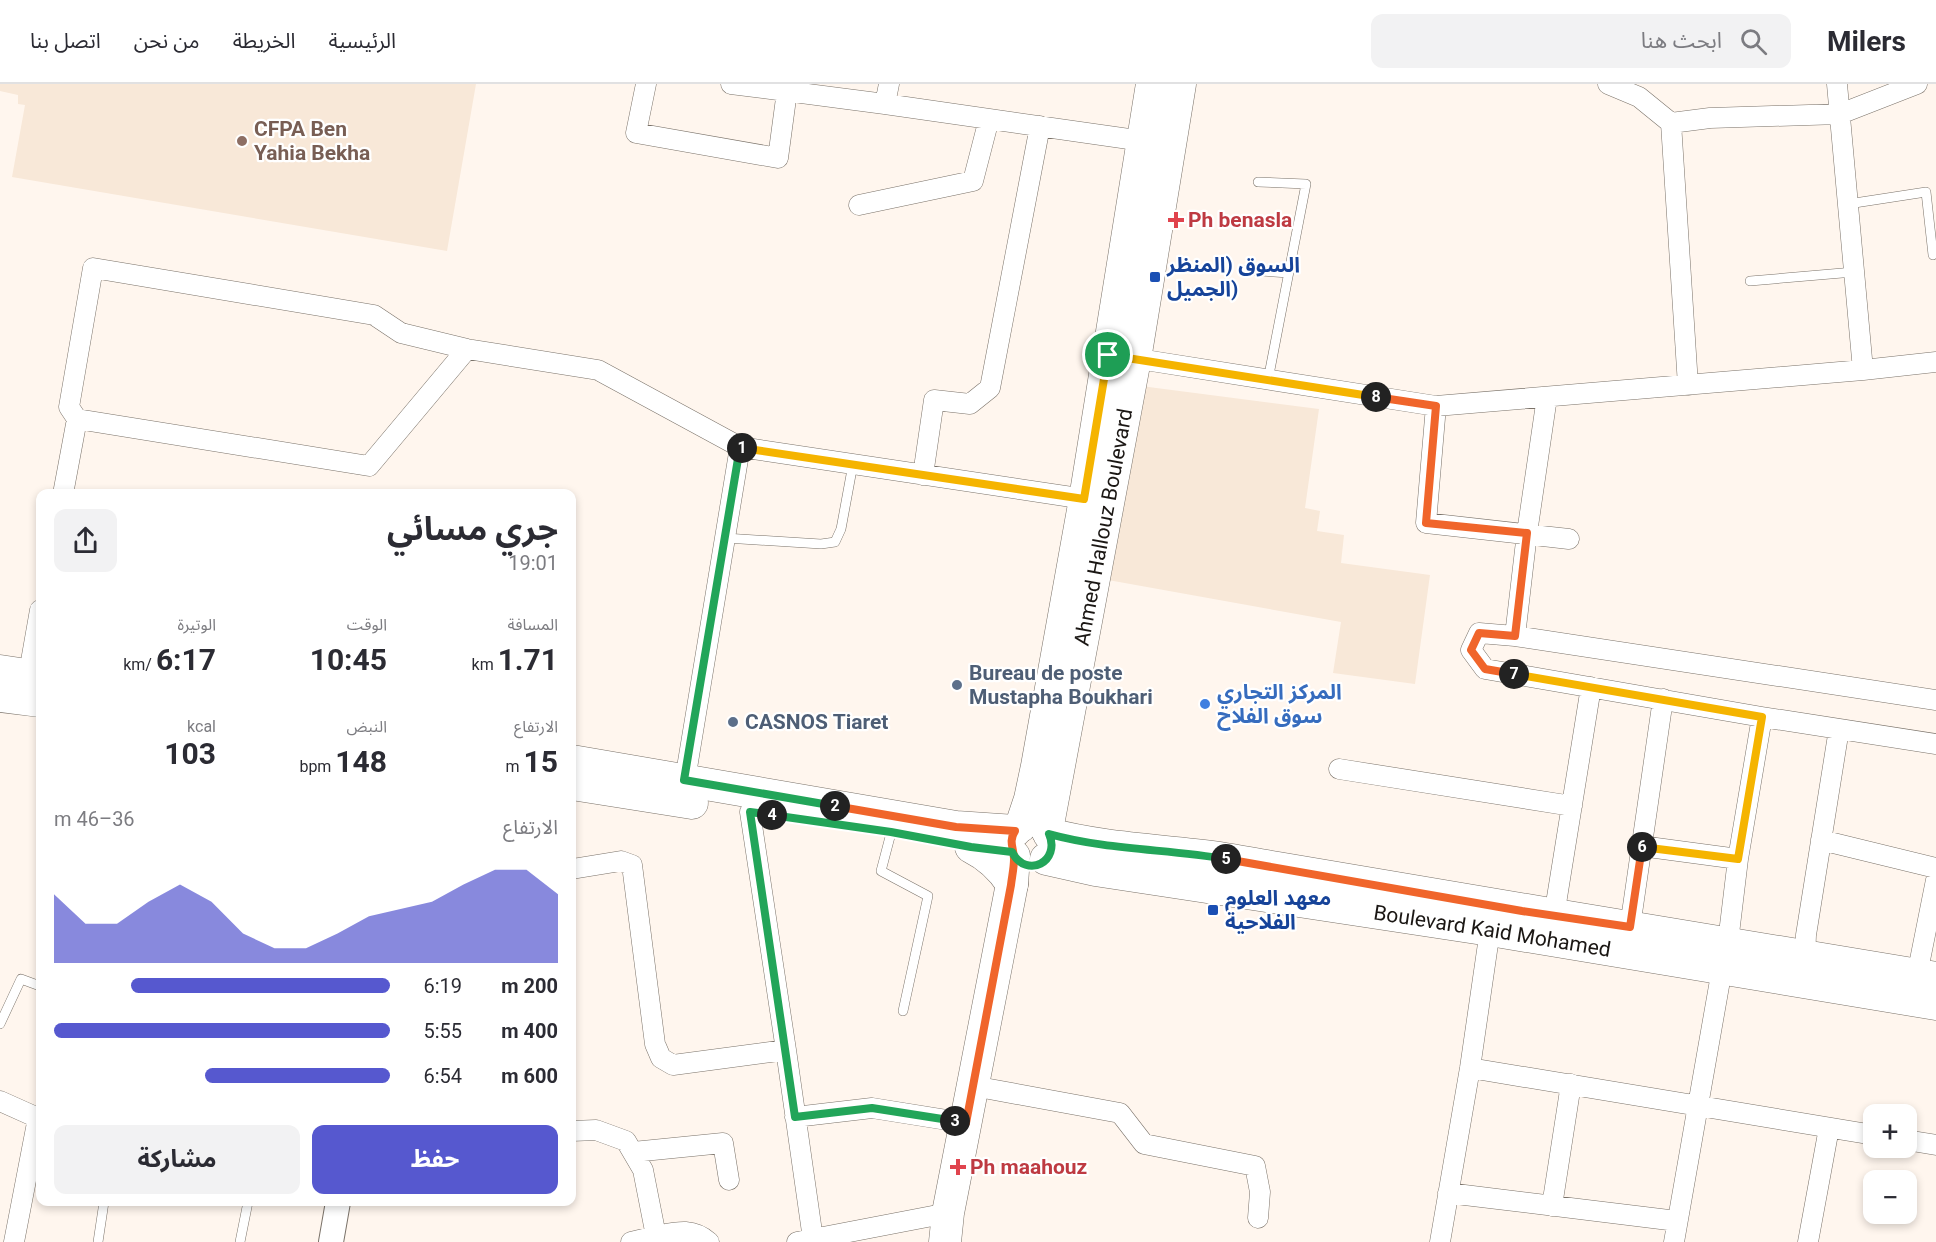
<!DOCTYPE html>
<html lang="ar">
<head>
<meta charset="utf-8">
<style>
	:root { --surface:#fff; --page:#f2f2f3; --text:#2b2b33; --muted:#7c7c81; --line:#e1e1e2; --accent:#5658cf }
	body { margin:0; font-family:Roboto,"Noto Sans Arabic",sans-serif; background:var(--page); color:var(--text); direction:rtl; height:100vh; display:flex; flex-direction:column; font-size:22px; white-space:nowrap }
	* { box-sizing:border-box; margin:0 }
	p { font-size:20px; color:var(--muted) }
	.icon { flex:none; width:33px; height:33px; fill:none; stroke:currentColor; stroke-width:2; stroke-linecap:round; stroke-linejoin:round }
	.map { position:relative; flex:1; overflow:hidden; direction:ltr }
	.details { position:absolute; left:36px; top:405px; width:540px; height:717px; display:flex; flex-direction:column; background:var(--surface); border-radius:12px; box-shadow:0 3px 9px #0003; direction:rtl }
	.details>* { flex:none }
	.controls { position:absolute; left:1863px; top:1020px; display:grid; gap:12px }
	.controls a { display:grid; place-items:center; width:54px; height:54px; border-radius:12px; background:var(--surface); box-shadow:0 3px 9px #0003; font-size:30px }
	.pin { position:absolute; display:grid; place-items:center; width:51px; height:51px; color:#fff; margin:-26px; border:3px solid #fff; border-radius:50%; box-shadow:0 2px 6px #0007 }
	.km { position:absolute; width:30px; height:30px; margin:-15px; border-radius:50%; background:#222; color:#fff; font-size:16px; line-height:30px; text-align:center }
	.round { display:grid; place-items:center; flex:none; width:63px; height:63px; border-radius:12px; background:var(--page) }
	.overview { display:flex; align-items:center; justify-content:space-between; height:102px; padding:0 18px }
	h1 { font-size:33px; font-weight:700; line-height:45px }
	.metrics { display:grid; grid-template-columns:repeat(3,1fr); gap:9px; height:102px; padding:6px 18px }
	.metrics div { display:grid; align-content:center }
	.metrics b { font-size:30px; font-weight:700 }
	.metrics small { font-size:16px; font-weight:400 }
	.metrics p { font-size:16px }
	.chart { height:168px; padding:12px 18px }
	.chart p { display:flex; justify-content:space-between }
	.chart svg { width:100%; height:108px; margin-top:6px; fill:var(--accent); opacity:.7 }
	.primary-button { display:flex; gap:12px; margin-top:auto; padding:12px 18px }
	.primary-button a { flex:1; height:69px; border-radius:12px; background:var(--accent); color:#fff; font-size:24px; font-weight:700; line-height:69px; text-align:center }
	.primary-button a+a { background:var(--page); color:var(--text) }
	ul { padding:0 18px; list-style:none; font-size:20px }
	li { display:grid; grid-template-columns:96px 72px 1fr; align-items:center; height:45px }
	li i { height:15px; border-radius:8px; background:var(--accent) }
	header { display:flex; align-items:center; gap:36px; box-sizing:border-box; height:84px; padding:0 30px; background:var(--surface); border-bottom:2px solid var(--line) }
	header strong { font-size:28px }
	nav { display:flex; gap:33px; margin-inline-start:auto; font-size:21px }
	.search { width:420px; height:54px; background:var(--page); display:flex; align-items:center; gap:15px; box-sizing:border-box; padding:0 21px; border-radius:12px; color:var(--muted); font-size:22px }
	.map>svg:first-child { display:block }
</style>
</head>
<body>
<header>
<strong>Milers</strong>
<div class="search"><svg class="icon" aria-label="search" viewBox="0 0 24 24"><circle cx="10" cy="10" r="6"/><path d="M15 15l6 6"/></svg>ابحث هنا</div>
<nav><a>الرئيسية</a><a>الخريطة</a><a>من نحن</a><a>اتصل بنا</a></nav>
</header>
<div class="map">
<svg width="1936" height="1158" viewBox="0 0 1936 1158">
	<rect width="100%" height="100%" fill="#fff6ee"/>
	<!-- built -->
	<path fill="#f8e8d8" d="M0,0H476L447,167L12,93L25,21L18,20V11L0,7Z
		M1141,302L1319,325L1305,424L1320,427L1317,447L1344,451L1341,479L1430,491L1415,600L1333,589L1341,538L1108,496Z"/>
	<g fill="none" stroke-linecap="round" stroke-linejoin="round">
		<!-- service casing -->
		<g stroke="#7a7269" stroke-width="10">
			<path id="service" d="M1258,98L1306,100L1268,296
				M1848,120L1926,108L1933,171
				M1245,186L1289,189
				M1750,197L1854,188
				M725,454L821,460L835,458L841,445L853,380
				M891,749L881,787L928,812L903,927
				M0,940L21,895L40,902
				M98,1158L104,1118
				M240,1158L248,1118"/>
		</g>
		<!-- minor casing -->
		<g stroke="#7a7269" stroke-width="21">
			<path id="minor" d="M646,0L636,49L778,74L787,7
				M731,0L885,20
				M889,0L885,20L1143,57
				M1608,0L1639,13L1671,39L1710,34L1840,30L1917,0
				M1837,0L1863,286
				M1671,39L1688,301
				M859,121L973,97L989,35
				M1126,273L1436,322L1863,286L1936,278
				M1436,322L1426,439L1569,455
				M77,335L369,382L467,265
				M923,391L934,316L970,320L990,304L1040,42
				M63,410L77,335L69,323L93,184L374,231L401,249L467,265L598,286L740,363L1085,415
				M1515,552L1527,449L1547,313
				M27,600L40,526
				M1936,616L1515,552L1479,549L1471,566L1485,585L1762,633L1936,660
				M1339,685L1572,722
				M685,696L740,363
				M750,728L786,966
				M1821,756L1936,784
				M1641,762L1738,775
				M572,785L621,777L632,781L655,960L661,974L673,981L786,966L813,1155
				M1554,832L1591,603
				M1630,843L1663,615
				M1728,858L1738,775L1762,633
				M1805,873L1806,851L1839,645
				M1917,891L1936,796
				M1470,984L1874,1051
				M973,1002L1120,1029L1144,1060L1255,1082L1260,1108L1258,1134
				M0,1017L38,1034
				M795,1033L872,1024L966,1039
				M572,1047L596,1046L626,1057L643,1086L656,1152L631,1158
				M1906,1056L1936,1061
				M633,1068L723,1059L729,1096
				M1448,1109L1677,1137
				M1552,1122L1571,1000
				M656,1152C676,1148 692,1143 709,1158
				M14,1158L38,1034L40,1032
				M797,1158L948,1129
				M1440,1158L1470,984L1490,846
				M1674,1158L1722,885
				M1808,1158L1829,1044"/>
		</g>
		<!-- tertiary casing -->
		<g stroke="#7a7269" stroke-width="26">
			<path id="tertiary" d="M331,1158L338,1118"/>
		</g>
		<!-- primary casing -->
		<g stroke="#7a7269" stroke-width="33">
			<g id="primary">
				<path d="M0,587L40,593"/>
				<path d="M0,612L40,617"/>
				<path d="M572,677L956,743L1015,747"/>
				<path d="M572,700L692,719"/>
				<path d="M1021,742L1030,715L1037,682L1085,415L1152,0"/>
				<path id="s1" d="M1047,746L1135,275L1180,0"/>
				<path d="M1049,750C1105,765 1163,766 1220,774C1239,777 1259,781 1278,784C1497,822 1717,857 1936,894"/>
				<path d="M971,763C989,772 1001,783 1012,800"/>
				<path id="s2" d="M1046,775L1095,786L1490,846L1936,920"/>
				<path d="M945,1158L948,1129L1012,800L1014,772"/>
			</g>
		</g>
		<!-- service -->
		<use href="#service" stroke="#fff" stroke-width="9"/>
		<!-- minor -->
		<use href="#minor" stroke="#fff" stroke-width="20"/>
		<!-- tertiary -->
		<use href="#tertiary" stroke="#fff" stroke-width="24"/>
		<!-- primary -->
		<use href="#primary" stroke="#fff" stroke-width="32"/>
	</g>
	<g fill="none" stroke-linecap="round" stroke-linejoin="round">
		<!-- split-1 casing -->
		<g stroke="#fff" stroke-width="12">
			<path id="split-1" d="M742,364L1084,415L1108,271"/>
		</g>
		<!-- split-2 casing -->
		<g stroke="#fff" stroke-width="12">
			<path id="split-2" d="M742,364L740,363L684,696L835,722"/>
		</g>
		<!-- split-3 casing -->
		<g stroke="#fff" stroke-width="12">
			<path id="split-3" d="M835,722L956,743L1015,747C1008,758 1014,764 1014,775C1014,784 1012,792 1011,801L966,1039L955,1037"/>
		</g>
		<!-- split-4 casing -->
		<g stroke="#fff" stroke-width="12">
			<path id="split-4" d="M772,731L750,728L795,1033L872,1024L955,1037"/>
		</g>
		<!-- split-5 casing -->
		<g stroke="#fff" stroke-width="12">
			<path id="split-5" d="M772,731L891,748L971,763L1012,768C1027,796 1061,777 1049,750C1107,766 1167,765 1226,775"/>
		</g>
		<!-- split-6 casing -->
		<g stroke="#fff" stroke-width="12">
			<path id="split-6" d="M1226,775L1522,827L1630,843L1642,763"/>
		</g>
		<!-- split-7 casing -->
		<g stroke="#fff" stroke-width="12">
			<path id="split-7" d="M1514,590L1762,633L1738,775L1642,763"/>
		</g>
		<!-- split-8 casing -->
		<g stroke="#fff" stroke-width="12">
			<path id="split-8" d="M1376,313L1436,322L1426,439L1527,449L1515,552L1479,549L1471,566L1485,585L1514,590"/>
		</g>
		<!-- split-9 casing -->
		<g stroke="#fff" stroke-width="12">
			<path id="split-9" d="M1108,271L1376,313"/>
		</g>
		<!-- split-1 -->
		<use href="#split-1" stroke="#f5b400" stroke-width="8"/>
		<!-- split-2 -->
		<use href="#split-2" stroke="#22a559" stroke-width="8"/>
		<!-- split-3 -->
		<use href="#split-3" stroke="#f0652b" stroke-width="8"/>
		<!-- split-4 -->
		<use href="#split-4" stroke="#22a559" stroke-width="8"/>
		<!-- split-5 -->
		<use href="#split-5" stroke="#22a559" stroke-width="8"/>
		<!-- split-6 -->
		<use href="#split-6" stroke="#f0652b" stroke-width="8"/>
		<!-- split-7 -->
		<use href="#split-7" stroke="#f5b400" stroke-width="8"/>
		<!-- split-8 -->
		<use href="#split-8" stroke="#f0652b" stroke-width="8"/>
		<!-- split-9 -->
		<use href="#split-9" stroke="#f5b400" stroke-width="8"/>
	</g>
	<!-- markers -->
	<circle fill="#8d6e63" stroke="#fff" stroke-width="2" cx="242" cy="57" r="6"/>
	<g fill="#e0444e" stroke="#fff" stroke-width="2">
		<path d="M1173 127h6v6h6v6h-6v6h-6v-6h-6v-6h6z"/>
		<path d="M955 1074h6v6h6v6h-6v6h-6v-6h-6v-6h6z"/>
	</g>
	<g fill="#1a4fb4" stroke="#fff" stroke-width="2">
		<rect x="1149" y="187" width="12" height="12" rx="3"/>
		<rect x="1207" y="820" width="12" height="12" rx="3"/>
	</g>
	<g fill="#5c6f8a" stroke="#fff" stroke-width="2">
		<circle cx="957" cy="601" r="6"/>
		<circle cx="733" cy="638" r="6"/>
	</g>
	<circle fill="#3f7fe0" stroke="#fff" stroke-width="2" cx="1205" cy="620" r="6"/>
	<g text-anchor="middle" stroke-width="4.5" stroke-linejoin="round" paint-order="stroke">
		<!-- education labels -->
		<g font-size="21" font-weight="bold" fill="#785e54" stroke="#fff" text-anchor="start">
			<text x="254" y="52">CFPA Ben<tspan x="254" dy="24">Yahia Bekha</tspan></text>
		</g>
		<!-- health labels -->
		<g font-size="21" font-weight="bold" fill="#be3a42" stroke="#fff" text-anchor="start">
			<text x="1188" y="143">Ph benasla</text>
			<text x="970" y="1090">Ph maahouz</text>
		</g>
		<!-- transit labels -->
		<g font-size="21" font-weight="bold" fill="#164399" stroke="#fff" text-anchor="start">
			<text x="1167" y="188">السوق (المنظر<tspan x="1167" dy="24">الجميل)</tspan></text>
			<text x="1225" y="821">معهد العلوم<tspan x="1225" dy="24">الفلاحية</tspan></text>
		</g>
		<!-- street labels -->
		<g font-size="21" fill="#1b1714" stroke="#fff">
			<text dy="7" stroke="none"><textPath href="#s1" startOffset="308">Ahmed Hallouz Boulevard</textPath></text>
			<text dy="7" stroke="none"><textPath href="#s2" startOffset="452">Boulevard Kaid Mohamed</textPath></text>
		</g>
		<!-- service labels -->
		<g font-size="21" font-weight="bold" fill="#4e5e75" stroke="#fff" text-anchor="start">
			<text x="969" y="596">Bureau de poste<tspan x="969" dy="24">Mustapha Boukhari</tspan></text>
			<text x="745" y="645">CASNOS Tiaret</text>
		</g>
		<!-- shop labels -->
		<g font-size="21" font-weight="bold" fill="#366cbe" stroke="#fff" text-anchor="start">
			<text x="1217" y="615">المركز التجاري<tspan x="1217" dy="24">سوق الفلاح</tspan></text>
		</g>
	</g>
</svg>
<div class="controls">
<a>+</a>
<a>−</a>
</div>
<div class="pin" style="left:1108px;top:271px;background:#1e9e55"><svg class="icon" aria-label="arrive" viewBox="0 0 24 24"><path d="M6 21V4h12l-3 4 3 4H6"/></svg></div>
<b class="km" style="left:742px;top:364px">1</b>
<b class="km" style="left:835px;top:722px">2</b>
<b class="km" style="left:955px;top:1037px">3</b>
<b class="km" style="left:772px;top:731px">4</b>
<b class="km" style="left:1226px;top:775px">5</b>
<b class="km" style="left:1642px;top:763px">6</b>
<b class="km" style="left:1514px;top:590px">7</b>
<b class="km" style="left:1376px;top:313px">8</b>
<section class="details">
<div class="overview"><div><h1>جري مسائي</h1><p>19:01</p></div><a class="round"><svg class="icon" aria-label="share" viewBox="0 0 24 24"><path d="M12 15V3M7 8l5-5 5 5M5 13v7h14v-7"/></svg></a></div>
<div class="metrics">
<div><p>المسافة</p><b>1.71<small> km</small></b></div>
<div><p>الوقت</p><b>10:45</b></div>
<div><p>الوتيرة</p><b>6:17<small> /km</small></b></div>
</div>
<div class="metrics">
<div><p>الارتفاع</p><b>15<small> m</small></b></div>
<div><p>النبض</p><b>148<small> bpm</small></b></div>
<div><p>kcal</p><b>103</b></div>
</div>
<div class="chart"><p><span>الارتفاع</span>36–46 m</p>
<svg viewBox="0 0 160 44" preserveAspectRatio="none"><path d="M0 44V16L10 28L20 28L30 19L40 12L50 19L60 32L70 38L80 38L90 32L100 25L110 22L120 19L130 12L140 6L150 6L160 16V44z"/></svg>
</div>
<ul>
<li><b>200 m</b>6:19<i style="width:77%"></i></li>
<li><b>400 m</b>5:55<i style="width:100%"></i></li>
<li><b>600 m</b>6:54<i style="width:55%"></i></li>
</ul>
<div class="primary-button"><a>حفظ</a><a>مشاركة</a></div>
</section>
</div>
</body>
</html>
